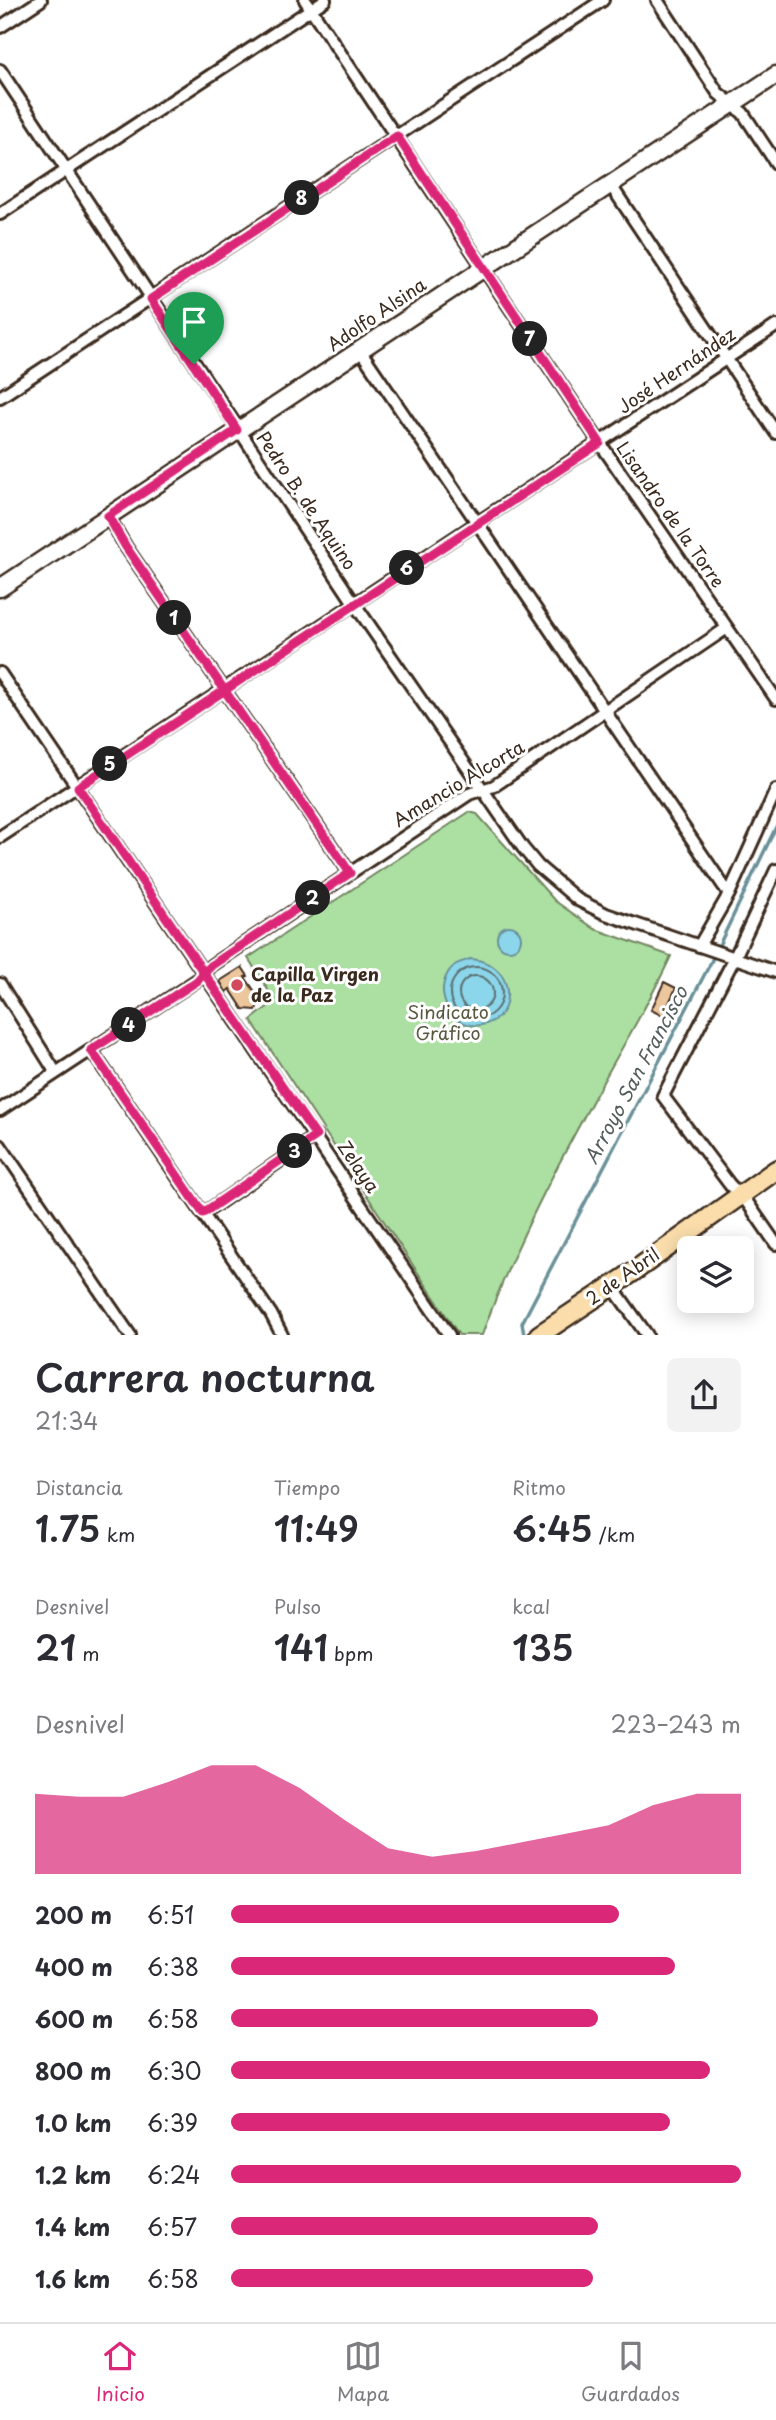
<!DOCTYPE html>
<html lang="es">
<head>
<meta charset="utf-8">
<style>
	:root { --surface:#fff; --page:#f2f2f3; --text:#2b2b33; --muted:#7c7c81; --line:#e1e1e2; --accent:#db2777 }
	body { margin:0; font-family:"Playpen Sans",sans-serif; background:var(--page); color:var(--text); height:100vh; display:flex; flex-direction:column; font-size:26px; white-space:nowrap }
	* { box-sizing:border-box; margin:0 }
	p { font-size:23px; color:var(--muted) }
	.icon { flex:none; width:38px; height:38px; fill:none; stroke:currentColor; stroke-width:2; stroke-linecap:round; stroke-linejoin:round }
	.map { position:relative; height:1335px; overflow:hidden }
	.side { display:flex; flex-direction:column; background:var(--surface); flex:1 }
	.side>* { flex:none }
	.controls { position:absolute; left:677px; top:1236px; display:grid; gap:14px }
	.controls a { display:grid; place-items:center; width:77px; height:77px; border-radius:10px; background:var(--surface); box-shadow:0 4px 18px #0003; font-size:35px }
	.pin { position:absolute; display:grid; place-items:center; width:60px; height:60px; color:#fff; margin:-72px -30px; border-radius:50% 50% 50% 0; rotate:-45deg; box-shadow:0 0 7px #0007 }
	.pin .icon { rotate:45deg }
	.km { position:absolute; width:35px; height:35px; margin:-18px; border-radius:50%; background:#222; color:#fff; font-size:19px; line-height:35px; text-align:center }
	.round { display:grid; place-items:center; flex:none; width:74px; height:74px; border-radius:10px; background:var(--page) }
	.overview { display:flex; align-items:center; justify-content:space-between; height:119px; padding:0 35px }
	h1 { font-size:38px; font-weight:600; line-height:52px }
	.metrics { display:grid; grid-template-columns:repeat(3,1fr); gap:10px; height:119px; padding:7px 35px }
	.metrics div { display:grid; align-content:center }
	.metrics b { font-size:35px; font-weight:600 }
	.metrics small { font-size:19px; font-weight:400 }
	.metrics p { font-size:19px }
	.chart { height:196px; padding:14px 35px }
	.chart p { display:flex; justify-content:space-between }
	.chart svg { width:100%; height:126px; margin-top:7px; fill:var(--accent); opacity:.7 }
	ul { padding:0 35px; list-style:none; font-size:23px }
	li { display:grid; grid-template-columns:112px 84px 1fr; align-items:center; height:52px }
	li i { height:18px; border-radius:9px; background:var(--accent) }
	.menu { display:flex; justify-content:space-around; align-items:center; height:98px; border-top:2px solid var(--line); background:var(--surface); font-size:19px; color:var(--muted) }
	.menu a { display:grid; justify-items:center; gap:4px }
	.menu .on { color:var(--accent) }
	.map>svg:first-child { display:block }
</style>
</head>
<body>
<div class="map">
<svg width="776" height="1335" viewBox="0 0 776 1335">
	<rect width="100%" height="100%" fill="#fff"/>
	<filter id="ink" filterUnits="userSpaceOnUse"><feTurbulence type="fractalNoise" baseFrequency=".0143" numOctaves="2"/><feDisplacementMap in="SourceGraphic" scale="14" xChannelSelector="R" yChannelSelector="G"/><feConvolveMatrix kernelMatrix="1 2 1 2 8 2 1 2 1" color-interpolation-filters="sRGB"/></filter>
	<g filter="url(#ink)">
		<!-- green -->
		<path fill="#abe0a2" stroke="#738560" stroke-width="2" d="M469,812L477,814L555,901L595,929L671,956C648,1006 618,1053 592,1102C551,1177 511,1254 482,1335H459L251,1020L275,1001L248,958Z"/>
		<!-- water -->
		<path fill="#8bd6eb" stroke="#6b9199" stroke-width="2" d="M497 938a12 12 0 1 1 24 0a12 12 0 1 1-24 0Z
			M470,959C497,961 513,981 505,1007C502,1016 494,1021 486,1024C450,1034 428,987 455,965C459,962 466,961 470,959Z"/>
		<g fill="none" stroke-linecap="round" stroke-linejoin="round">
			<!-- shore -->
			<path stroke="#5b6f70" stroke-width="2" d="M450 993a26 26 0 1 1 52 0a26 26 0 1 1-52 0Z
				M459 993a17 17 0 1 1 34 0a17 17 0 1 1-34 0Z"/>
			<!-- stream -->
			<path stroke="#6b9199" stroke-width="3.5" d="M524,1335L522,1323L709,966L776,827"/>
		</g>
		<!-- building -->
		<path fill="#ecc69c" stroke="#3b2a1e" stroke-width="2" d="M242,967L248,976L245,977L260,999L256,1010L243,1009L230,989L226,992L220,981Z
			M664,982L676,988L663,1016L651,1010Z"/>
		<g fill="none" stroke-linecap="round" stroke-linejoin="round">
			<!-- street casing -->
			<g stroke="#3b2a1e" stroke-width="16">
				<path id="street" d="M305,0L600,443L776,699
					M657,0L718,93L743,113L776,163
					M0,27L41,0
					M0,70L354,603L523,848L538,866L578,900L606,914L776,972
					M610,184L776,433
					M0,214L325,0
					M360,350L729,894
					M0,397L603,0
					M108,516L126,547L350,873
					M0,673L449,1335
					M0,837L776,326
					M776,870L735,957L663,1096L730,1185L747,1202L776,1244
					M699,946L729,894L776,790
					M0,984L56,1073
					M91,1050L271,1314L282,1335
					M0,1110L197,980L212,965L469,794L494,786L727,628
					M0,1145L130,1335
					M203,1214L316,1136
					M612,1286L647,1335"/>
			</g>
			<!-- secondary casing -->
			<g stroke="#3b2a1e" stroke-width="21">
				<path id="secondary" d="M0,588L776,75"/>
			</g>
			<!-- primary casing -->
			<g stroke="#3b2a1e" stroke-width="23">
				<path id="primary" d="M539,1335L623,1279L776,1170"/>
			</g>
			<!-- street -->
			<use href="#street" stroke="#fff" stroke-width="10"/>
			<!-- secondary -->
			<use href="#secondary" stroke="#fff" stroke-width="16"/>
			<!-- primary -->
			<use href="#primary" stroke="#faddab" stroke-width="18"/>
		</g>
	</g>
	<g fill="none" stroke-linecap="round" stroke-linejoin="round" filter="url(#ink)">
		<!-- route casing -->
		<g stroke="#fff" stroke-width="14">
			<path id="route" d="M194,364L237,430L108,516L126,547L350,873L212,965L204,973L316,1136L203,1213L91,1050L197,981L204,973L78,787L600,443L397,136L151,299L194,364"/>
		</g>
		<!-- route -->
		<use href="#route" stroke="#db2777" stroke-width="9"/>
	</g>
	<!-- markers -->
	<circle fill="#d1495b" stroke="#fff" stroke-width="2.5" cx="237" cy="985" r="7"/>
	<g text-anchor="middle" stroke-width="6" stroke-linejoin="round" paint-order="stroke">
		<!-- street labels -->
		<g font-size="18" fill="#3b2a1e" stroke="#fff">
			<text transform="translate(377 315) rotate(-34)" y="6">Adolfo Alsina</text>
			<text transform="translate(677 371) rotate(-34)" y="6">José Hernández</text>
			<text transform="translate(306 501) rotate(56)" y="6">Pedro B. de Aquino</text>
			<text transform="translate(670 515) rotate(55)" y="6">Lisandro de la Torre</text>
			<text transform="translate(459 784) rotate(-31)" y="6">Amancio Alcorta</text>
			<text transform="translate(358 1167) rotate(56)" y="6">Zelaya</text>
			<text transform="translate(623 1277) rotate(-35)" y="6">2 de Abril</text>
		</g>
		<!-- poi labels -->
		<g font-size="18" font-weight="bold" fill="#3b2a1e" stroke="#fff" text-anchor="start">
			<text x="251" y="981">Capilla Virgen<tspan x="251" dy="21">de la Paz</tspan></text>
		</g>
		<!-- park labels -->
		<g font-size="18" fill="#57583f" stroke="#fff">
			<text x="448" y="1019">Sindicato<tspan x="448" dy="21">Gráfico</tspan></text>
		</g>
		<!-- water labels -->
		<g font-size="19" font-style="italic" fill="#535e5c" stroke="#fff">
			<text transform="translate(636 1075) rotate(-62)" y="7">Arroyo San Francisco</text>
		</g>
	</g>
</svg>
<div class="controls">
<a><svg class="icon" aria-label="layers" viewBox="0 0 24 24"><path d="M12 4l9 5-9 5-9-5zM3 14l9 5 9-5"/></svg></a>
</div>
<div class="pin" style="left:194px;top:364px;background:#1e9e55"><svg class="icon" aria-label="arrive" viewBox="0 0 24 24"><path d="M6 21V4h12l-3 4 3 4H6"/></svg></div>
<b class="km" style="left:174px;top:618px">1</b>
<b class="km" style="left:313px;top:898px">2</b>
<b class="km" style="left:295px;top:1151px">3</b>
<b class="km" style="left:129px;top:1025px">4</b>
<b class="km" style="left:110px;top:764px">5</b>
<b class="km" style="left:407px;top:568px">6</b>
<b class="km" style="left:530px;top:339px">7</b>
<b class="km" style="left:302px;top:198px">8</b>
</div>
<section class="side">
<div class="overview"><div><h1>Carrera nocturna</h1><p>21:34</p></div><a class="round"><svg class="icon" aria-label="share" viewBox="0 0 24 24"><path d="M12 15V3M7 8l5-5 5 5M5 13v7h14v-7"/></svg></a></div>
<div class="metrics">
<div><p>Distancia</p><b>1.75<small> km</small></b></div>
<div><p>Tiempo</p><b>11:49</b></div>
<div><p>Ritmo</p><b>6:45<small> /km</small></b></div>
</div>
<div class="metrics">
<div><p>Desnivel</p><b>21<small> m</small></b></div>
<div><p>Pulso</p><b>141<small> bpm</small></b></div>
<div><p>kcal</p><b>135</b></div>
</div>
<div class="chart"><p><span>Desnivel</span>223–243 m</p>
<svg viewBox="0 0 160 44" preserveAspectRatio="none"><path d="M0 44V16L10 17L20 17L30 12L40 6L50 6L60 14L70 25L80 35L90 38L100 36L110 33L120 30L130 27L140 20L150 16L160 16V44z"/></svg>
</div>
<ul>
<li><b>200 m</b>6:51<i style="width:76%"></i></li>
<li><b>400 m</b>6:38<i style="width:87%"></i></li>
<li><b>600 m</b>6:58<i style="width:72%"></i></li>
<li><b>800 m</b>6:30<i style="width:94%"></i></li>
<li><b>1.0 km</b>6:39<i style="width:86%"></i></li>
<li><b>1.2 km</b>6:24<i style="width:100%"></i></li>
<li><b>1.4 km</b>6:57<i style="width:72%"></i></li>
<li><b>1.6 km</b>6:58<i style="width:71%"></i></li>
</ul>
</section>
<nav class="menu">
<a class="on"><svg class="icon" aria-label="home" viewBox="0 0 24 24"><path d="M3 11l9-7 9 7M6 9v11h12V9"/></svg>Inicio</a>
<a><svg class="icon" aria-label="map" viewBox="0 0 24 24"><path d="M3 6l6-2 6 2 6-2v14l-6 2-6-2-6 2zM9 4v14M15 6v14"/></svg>Mapa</a>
<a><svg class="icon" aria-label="saved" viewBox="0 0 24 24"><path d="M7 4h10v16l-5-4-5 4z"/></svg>Guardados</a>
</nav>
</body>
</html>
